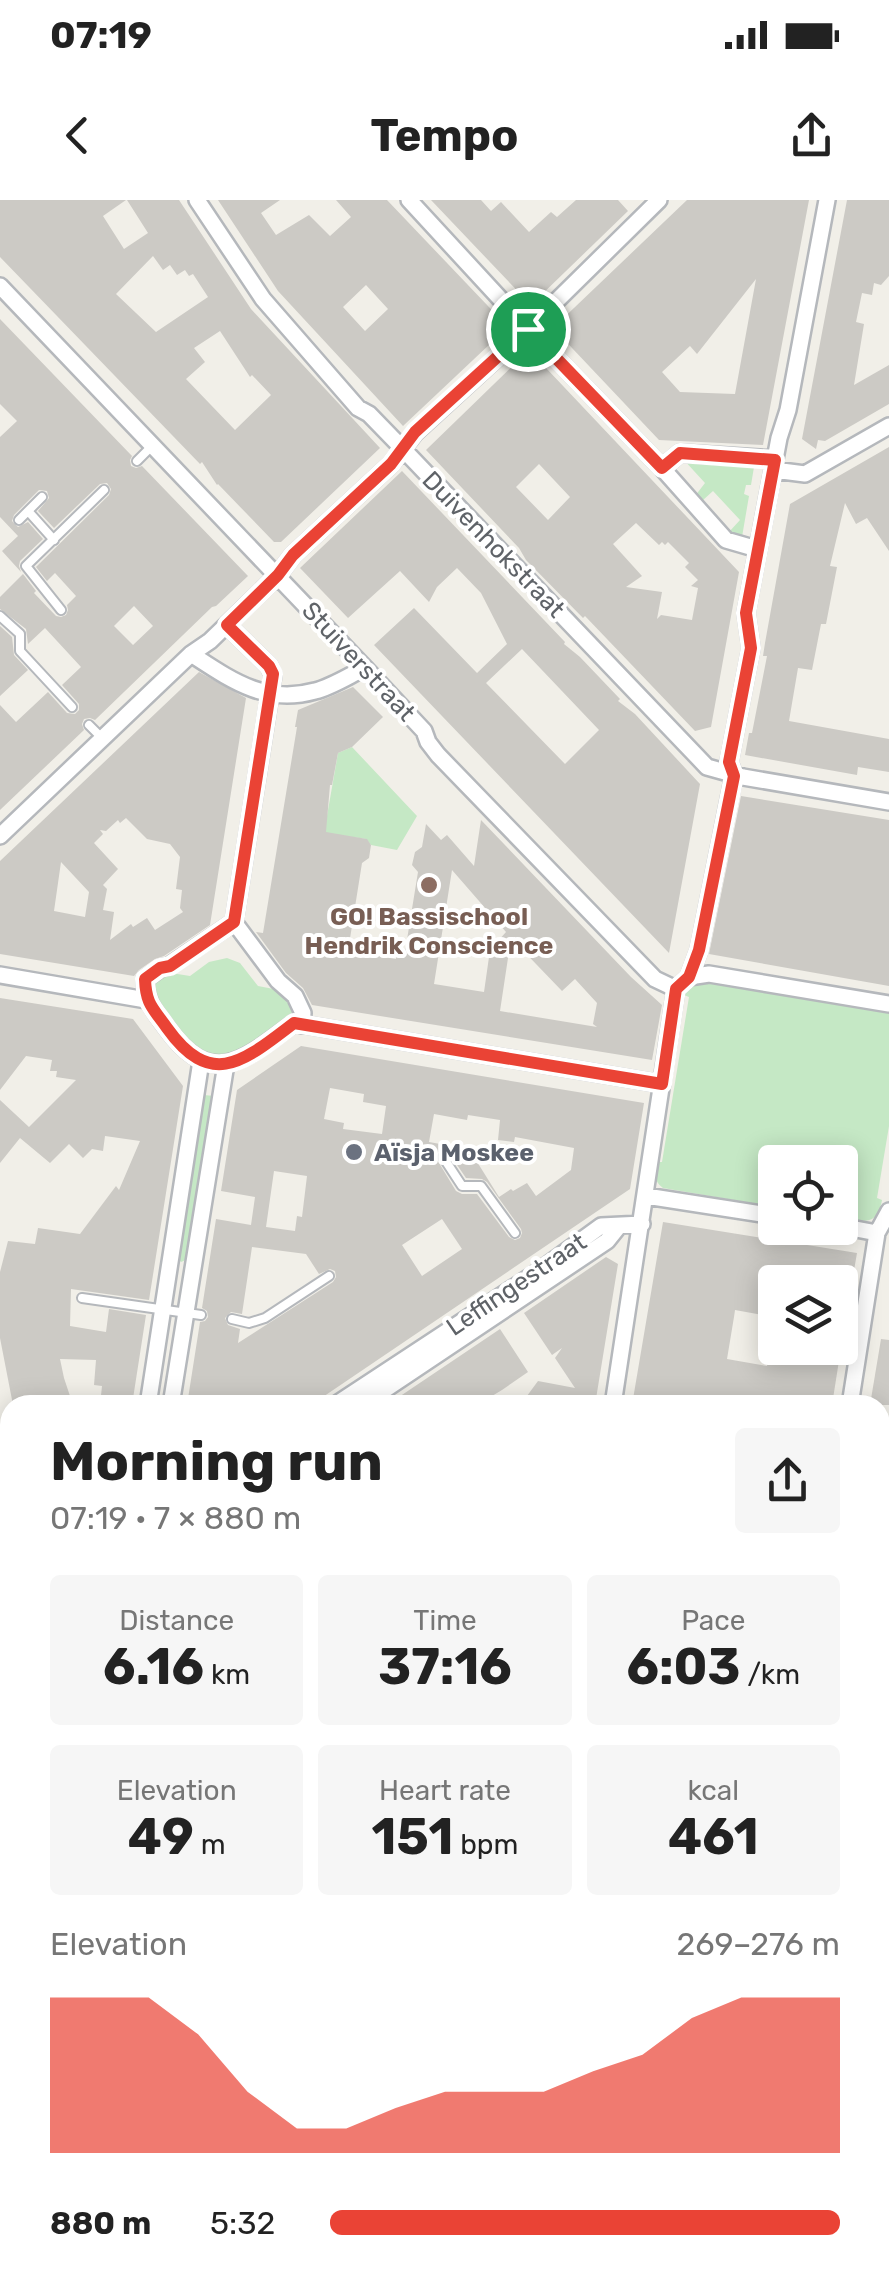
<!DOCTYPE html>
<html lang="en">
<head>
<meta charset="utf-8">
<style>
	:root { --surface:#fff; --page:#f6f6f6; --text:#222; --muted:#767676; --accent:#ea4335 }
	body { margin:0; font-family:Rubik,sans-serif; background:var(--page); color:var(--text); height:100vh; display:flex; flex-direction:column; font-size:38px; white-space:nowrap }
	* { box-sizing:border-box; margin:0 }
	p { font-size:32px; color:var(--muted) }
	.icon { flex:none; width:55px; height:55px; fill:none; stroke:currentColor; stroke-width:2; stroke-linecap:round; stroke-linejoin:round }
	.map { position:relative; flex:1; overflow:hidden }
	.drawer { position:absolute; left:0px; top:1195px; width:890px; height:888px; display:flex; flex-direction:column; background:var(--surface); border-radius:30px 30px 0 0; box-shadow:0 5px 25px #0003 }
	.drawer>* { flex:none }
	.buttons { position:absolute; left:758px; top:945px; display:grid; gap:20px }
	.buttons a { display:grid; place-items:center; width:100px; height:100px; border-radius:10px; background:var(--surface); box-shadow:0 5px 25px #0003; font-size:50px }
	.pin { position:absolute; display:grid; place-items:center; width:85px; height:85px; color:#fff; margin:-42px; border:5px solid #fff; border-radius:50%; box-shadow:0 2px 10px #0007 }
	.round { display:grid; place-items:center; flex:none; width:105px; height:105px; border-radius:10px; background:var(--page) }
	.headline { display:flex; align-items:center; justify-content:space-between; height:170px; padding:0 50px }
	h1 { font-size:55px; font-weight:700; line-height:75px }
	.stats { display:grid; grid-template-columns:repeat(3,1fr); gap:15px; height:170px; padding:10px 50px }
	.stats div { display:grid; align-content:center; border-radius:10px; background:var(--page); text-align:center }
	.stats b { font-size:50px; font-weight:700 }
	.stats small { font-size:28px; font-weight:400 }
	.stats p { font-size:28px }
	.chart { height:280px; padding:20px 50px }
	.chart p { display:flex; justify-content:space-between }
	.chart svg { width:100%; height:180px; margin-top:10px; fill:var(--accent); opacity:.7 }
	ul { padding:0 50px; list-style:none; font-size:32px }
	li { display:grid; grid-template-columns:160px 120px 1fr; align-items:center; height:75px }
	li i { height:25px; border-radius:12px; background:var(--accent) }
	.status { display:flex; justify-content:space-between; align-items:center; height:70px; padding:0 50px; background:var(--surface); direction:ltr }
	.status svg { height:28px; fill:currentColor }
	header { display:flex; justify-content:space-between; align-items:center; height:130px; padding:0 50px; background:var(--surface); font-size:45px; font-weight:700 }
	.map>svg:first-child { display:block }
</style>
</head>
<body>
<div class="status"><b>07:19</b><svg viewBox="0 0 49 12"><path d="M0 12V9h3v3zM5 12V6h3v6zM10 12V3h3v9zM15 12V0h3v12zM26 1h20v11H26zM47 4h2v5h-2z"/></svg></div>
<header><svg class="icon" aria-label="back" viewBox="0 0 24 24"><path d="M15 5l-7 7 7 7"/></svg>Tempo<svg class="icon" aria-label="share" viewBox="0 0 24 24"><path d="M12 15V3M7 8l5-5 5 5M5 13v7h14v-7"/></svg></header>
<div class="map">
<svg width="889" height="2081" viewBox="0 0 889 2081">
	<rect width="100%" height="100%" fill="#f1efe8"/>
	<!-- green -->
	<path fill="#c5e8c5" d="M683,259H715V264H725L726,260L755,261L751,285H746L744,294L749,296L742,337L729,332L740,320L713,291L702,301L695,296L705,283Z
		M352,547L417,616L397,650L371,645L366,639L324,633L338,553Z
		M227,758L240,763L258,786L284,791L297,809L241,852C198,873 171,820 149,791L151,783L165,772L190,776L209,762Z
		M704,781L889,811V926L877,998L882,1000C877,1028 862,1021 840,1017V962H775V1007L663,988C653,981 655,973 657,962H662L689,797L684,795L691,784Z
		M204,895L214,896L188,1059L181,1062L177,1057Z"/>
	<!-- building -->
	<path fill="#cccac5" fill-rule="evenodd" d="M0,0H126L103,16L124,49L148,33L127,0H179L251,109L380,248L281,342H274L218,284L217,285L202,262L200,264L0,57ZM153,56L163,70L170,65L177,75L185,70L189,76L193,74L208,97L156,132L116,94ZM220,131L250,177L252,175L271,195L235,230L186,179L205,162L194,148Z
		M218,0H280L261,13L276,35L309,15L330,36L351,17L336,0H387L508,127L403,226L278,91ZM366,85L388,109L365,131L343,107Z
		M431,0H481L491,11L501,2L529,32L551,12L557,17L576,0H618L628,11L534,102H528Z
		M687,0H809L763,245L659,240L555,130L556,129H552ZM756,79L735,194L680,192L662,172L690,146L697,154Z
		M847,0H889V76L881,85L874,83L872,95L862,93L856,122L864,124L854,185L889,165V204L825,241L818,240L816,249L802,239Z
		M0,119L132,256L130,260L131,266L136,268L142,266L248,376L216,406L212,407L95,520L90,518L84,519L82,524L84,530L0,610V505L16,522L48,492L67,513L75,514L79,510V504L62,485L81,467L45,428L28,444L26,429L0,409V397L23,374L36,391L34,393L56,416L61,417L66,415L68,410L67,405L76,396L55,373L47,381L36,367L109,295L111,289L107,283L100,284L54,328L38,311L49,298L47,291L39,290L14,315L12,321L18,327L28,322L43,339L20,361L19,366L21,372L2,351L18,336L0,317V237L17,221L0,204ZM134,406L153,426L133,445L114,426Z
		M529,150L739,372L711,527L695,531L585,416L583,418L526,360L519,348L426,250ZM539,264L570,297L548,320L516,287ZM636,323L659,345L662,342L665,345L668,342L689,363L685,367L698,380L691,386L698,388L692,420L661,415L657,419L662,392L626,387L642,376L613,344Z
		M889,247V351L867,318L856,324L845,303L830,366L837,367L826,424H821L812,470L798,468L789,521L889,539V572L858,567L857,575L745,555L749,533H752L767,456H763L765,443L790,304Z
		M402,271L565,442L564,444L580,457L620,499L618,501L635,514L700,584L669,753L374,445L414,408L477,473L507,444L481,393L457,368L437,387L429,402L400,371L348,418L300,368ZM522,449L599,530L565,564L486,483Z
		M0,426L12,437L14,455L28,470L0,496Z
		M199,472L246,498L210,725L164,756L155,759L139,770L134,776L0,754V661ZM126,618L147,639L170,644L180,657L176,689L182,690L180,708L183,712L155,730L147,718L133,727L131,724L110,740L114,712L103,710L107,689L103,685L118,669L94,643L103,634L100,630L106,631L118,620L120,623ZM61,662L89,692L85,717L54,711Z
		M353,487L383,517L352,547L338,553L332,585H330L326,632L367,639L371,645L369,658L362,663L348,751L396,759V757L404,758L418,672L412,665L415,652L422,647L426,624L441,640L447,635L474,666L481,620L631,777L662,805L652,860L312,805L303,788L286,773L256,732L263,733L297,527H295L298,510ZM452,670L506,732L490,750L484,792L434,784ZM511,738L562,791L575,779L597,803L593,824L597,827L500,811Z
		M741,596L889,620V786L709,754Z
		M0,798L133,819L183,886L149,1100L71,1089L70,1126L106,1132L109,1109L146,1115L132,1205H100L102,1186L94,1185L96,1160L60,1159L64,1178L73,1205H13L0,1138V1072L8,1041L35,1044L38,1028L80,1034L116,986L119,990L140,941L105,936L103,951L92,949L83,958L69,944L50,963L20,938L0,963V900L29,927L76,880L56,877L57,871H50L52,860L26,856L0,890Z
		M301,846L644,903L630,989L311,1205H187L200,1122L205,1121L208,1117L207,1111L202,1108L216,1019L251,1025L255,997L221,991L237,890ZM330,888L364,894L363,902L386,906L382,934L343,929L344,923L324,919ZM434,914L467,920L468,915L500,920L498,940L514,942L515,937L574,948L571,970L536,996L527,983L513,991L511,989L499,997L474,957L462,955L463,948L429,942ZM444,950L449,953L466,978L482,979L487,982L521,1029L522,1033L520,1038L515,1040L509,1037L477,994H462L456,991L436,958L437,953ZM274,971L307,976L302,1017L297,1016L295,1031L266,1027ZM442,1019L462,1049L422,1076L402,1045ZM252,1047L306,1054L319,1074L330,1069L335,1071L336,1077L333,1082L238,1143L240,1129L228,1125L225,1118L231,1112L242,1114Z
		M663,1022L857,1053L852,1082H775L773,1117L735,1110L734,1117L727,1159L767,1166L770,1148H841L832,1205H632Z
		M606,1057L618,1064L595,1205H551L524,1200L538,1181L575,1188L555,1158L562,1148L552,1155L524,1113Z
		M500,1129L528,1172L502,1190L477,1205H387Z
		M881,1139L889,1140V1205H870Z"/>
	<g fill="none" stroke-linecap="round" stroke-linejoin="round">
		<!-- lane casing -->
		<g stroke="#b5b8bc" stroke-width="12">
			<path id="lane" d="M137,261L153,245
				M28,311L54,340
				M19,320L42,297
				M61,410L26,366L104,290
				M0,416L20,434V451L72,507
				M89,525L103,539
				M443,957L462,986H481L515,1033
				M82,1098L201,1115
				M232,1119L249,1123L265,1118L329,1076
				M880,1539H889
				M880,1569L889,1570
				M880,1589L889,1591
				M880,1883L889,1885
				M880,1945L889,1946
				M880,1967L889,1969"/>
		</g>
		<!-- street casing -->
		<g stroke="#b5b8bc" stroke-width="20">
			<path id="street" d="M197,0L263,99L358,208L369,214L403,249L707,567L743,577L889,602
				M409,0L528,129L662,268L726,340L757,349
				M0,86L365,468L424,531L428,542L438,555L655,779L676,789
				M662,268L680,253L775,259
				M774,270L805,274L889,226
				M227,425L269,466L273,475L234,722
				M191,454C231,480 265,505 315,491C332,487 350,475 365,468
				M0,636L191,454L210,441L278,375L293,355L391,264L415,233L528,129L659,0
				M234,722L169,766L161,768L145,779C146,803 153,809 167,828C212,891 245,859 294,823L662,884
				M234,722L278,781L295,796L303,813L302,825
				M0,775L146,800
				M689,777L699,750L734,575L729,562L751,448L746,413L779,238L788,210L827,0
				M646,996L775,1016
				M840,1026L877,1033
				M148,1205L201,861
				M171,1205L226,864
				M335,1205L539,1071L601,1026L642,1024
				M362,1205L607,1041L619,1026
				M613,1205L676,789L689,777L709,774L889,804
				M850,1205L877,1033L889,1011
				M0,1281L10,1283
				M880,1429L889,1430
				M0,1437L10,1431
				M0,1453L10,1446
				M0,2028L10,2032
				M167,2072L217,2081
				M469,2081L471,2072
				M704,2081L706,2072"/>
		</g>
		<!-- primary casing -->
		<g stroke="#f2c960" stroke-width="30">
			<path id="primary" d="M0,1744L10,1745
				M880,1744L889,1743
				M0,1776H10
				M880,1777H889"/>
		</g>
		<!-- lane -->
		<use href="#lane" stroke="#fff" stroke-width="8"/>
		<!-- street -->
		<use href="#street" stroke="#fff" stroke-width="15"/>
		<!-- primary -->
		<use href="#primary" stroke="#fff2af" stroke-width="25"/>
	</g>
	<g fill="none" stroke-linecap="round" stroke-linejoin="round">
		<!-- route casing -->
		<g stroke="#fff" stroke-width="20">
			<path id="route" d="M528,129L662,268L680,253L775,260L746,413L751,448L729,562L734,576L699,750L689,777L676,789L662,884L294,823C245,860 212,891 167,828C153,808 146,805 145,779L160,768L170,766L234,722L273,474L269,466L227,425L278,375L293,355L391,264L415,232Z"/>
		</g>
		<!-- route -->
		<use href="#route" stroke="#ea4335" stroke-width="12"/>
	</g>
	<!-- markers -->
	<circle fill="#8d6e63" stroke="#fff" stroke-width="4" cx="429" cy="685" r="10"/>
	<circle fill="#6b7280" stroke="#fff" stroke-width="4" cx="354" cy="952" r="10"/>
	<g text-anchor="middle" stroke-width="8" stroke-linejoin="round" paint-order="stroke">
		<!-- street labels -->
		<g font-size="25" fill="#5f6368" stroke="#fff">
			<text transform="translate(494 344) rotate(46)" y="9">Duivenhokstraat</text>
			<text transform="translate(359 461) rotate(47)" y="9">Stuiverstraat</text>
			<text transform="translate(516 1084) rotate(-34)" y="9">Leffingestraat</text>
		</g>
		<!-- education labels -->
		<g font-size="25" font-weight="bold" fill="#785e54" stroke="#fff">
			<text x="429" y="725">GO! Bassischool<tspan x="429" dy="29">Hendrik Conscience</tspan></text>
		</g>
		<!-- worship labels -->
		<g font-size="25" font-weight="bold" fill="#5b616d" stroke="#fff" text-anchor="start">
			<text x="374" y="961">Aïsja Moskee</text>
		</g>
	</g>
</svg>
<div class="buttons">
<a><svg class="icon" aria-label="locate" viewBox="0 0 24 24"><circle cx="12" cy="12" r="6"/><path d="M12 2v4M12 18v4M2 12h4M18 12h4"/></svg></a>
<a><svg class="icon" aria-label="layers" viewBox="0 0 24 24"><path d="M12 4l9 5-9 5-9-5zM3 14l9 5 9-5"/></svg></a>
</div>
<div class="pin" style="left:528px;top:129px;background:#1e9e55"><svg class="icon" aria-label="arrive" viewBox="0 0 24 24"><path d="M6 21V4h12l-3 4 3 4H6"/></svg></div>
<section class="drawer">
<div class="headline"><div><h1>Morning run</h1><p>07:19 · 7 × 880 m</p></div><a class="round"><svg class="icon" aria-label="share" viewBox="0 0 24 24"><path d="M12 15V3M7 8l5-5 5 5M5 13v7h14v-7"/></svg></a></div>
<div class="stats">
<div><p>Distance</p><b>6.16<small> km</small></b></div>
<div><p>Time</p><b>37:16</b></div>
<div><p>Pace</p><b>6:03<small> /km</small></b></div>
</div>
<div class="stats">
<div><p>Elevation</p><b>49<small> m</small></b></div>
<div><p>Heart rate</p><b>151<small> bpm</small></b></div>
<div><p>kcal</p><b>461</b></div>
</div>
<div class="chart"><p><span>Elevation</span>269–276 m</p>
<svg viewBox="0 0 160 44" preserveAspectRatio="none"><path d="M0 44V6L10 6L20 6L30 15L40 29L50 38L60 38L70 33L80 29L90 29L100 29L110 24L120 20L130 11L140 6L150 6L160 6V44z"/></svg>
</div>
<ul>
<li><b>880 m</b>5:32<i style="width:100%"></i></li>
</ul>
</section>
</div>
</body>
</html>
